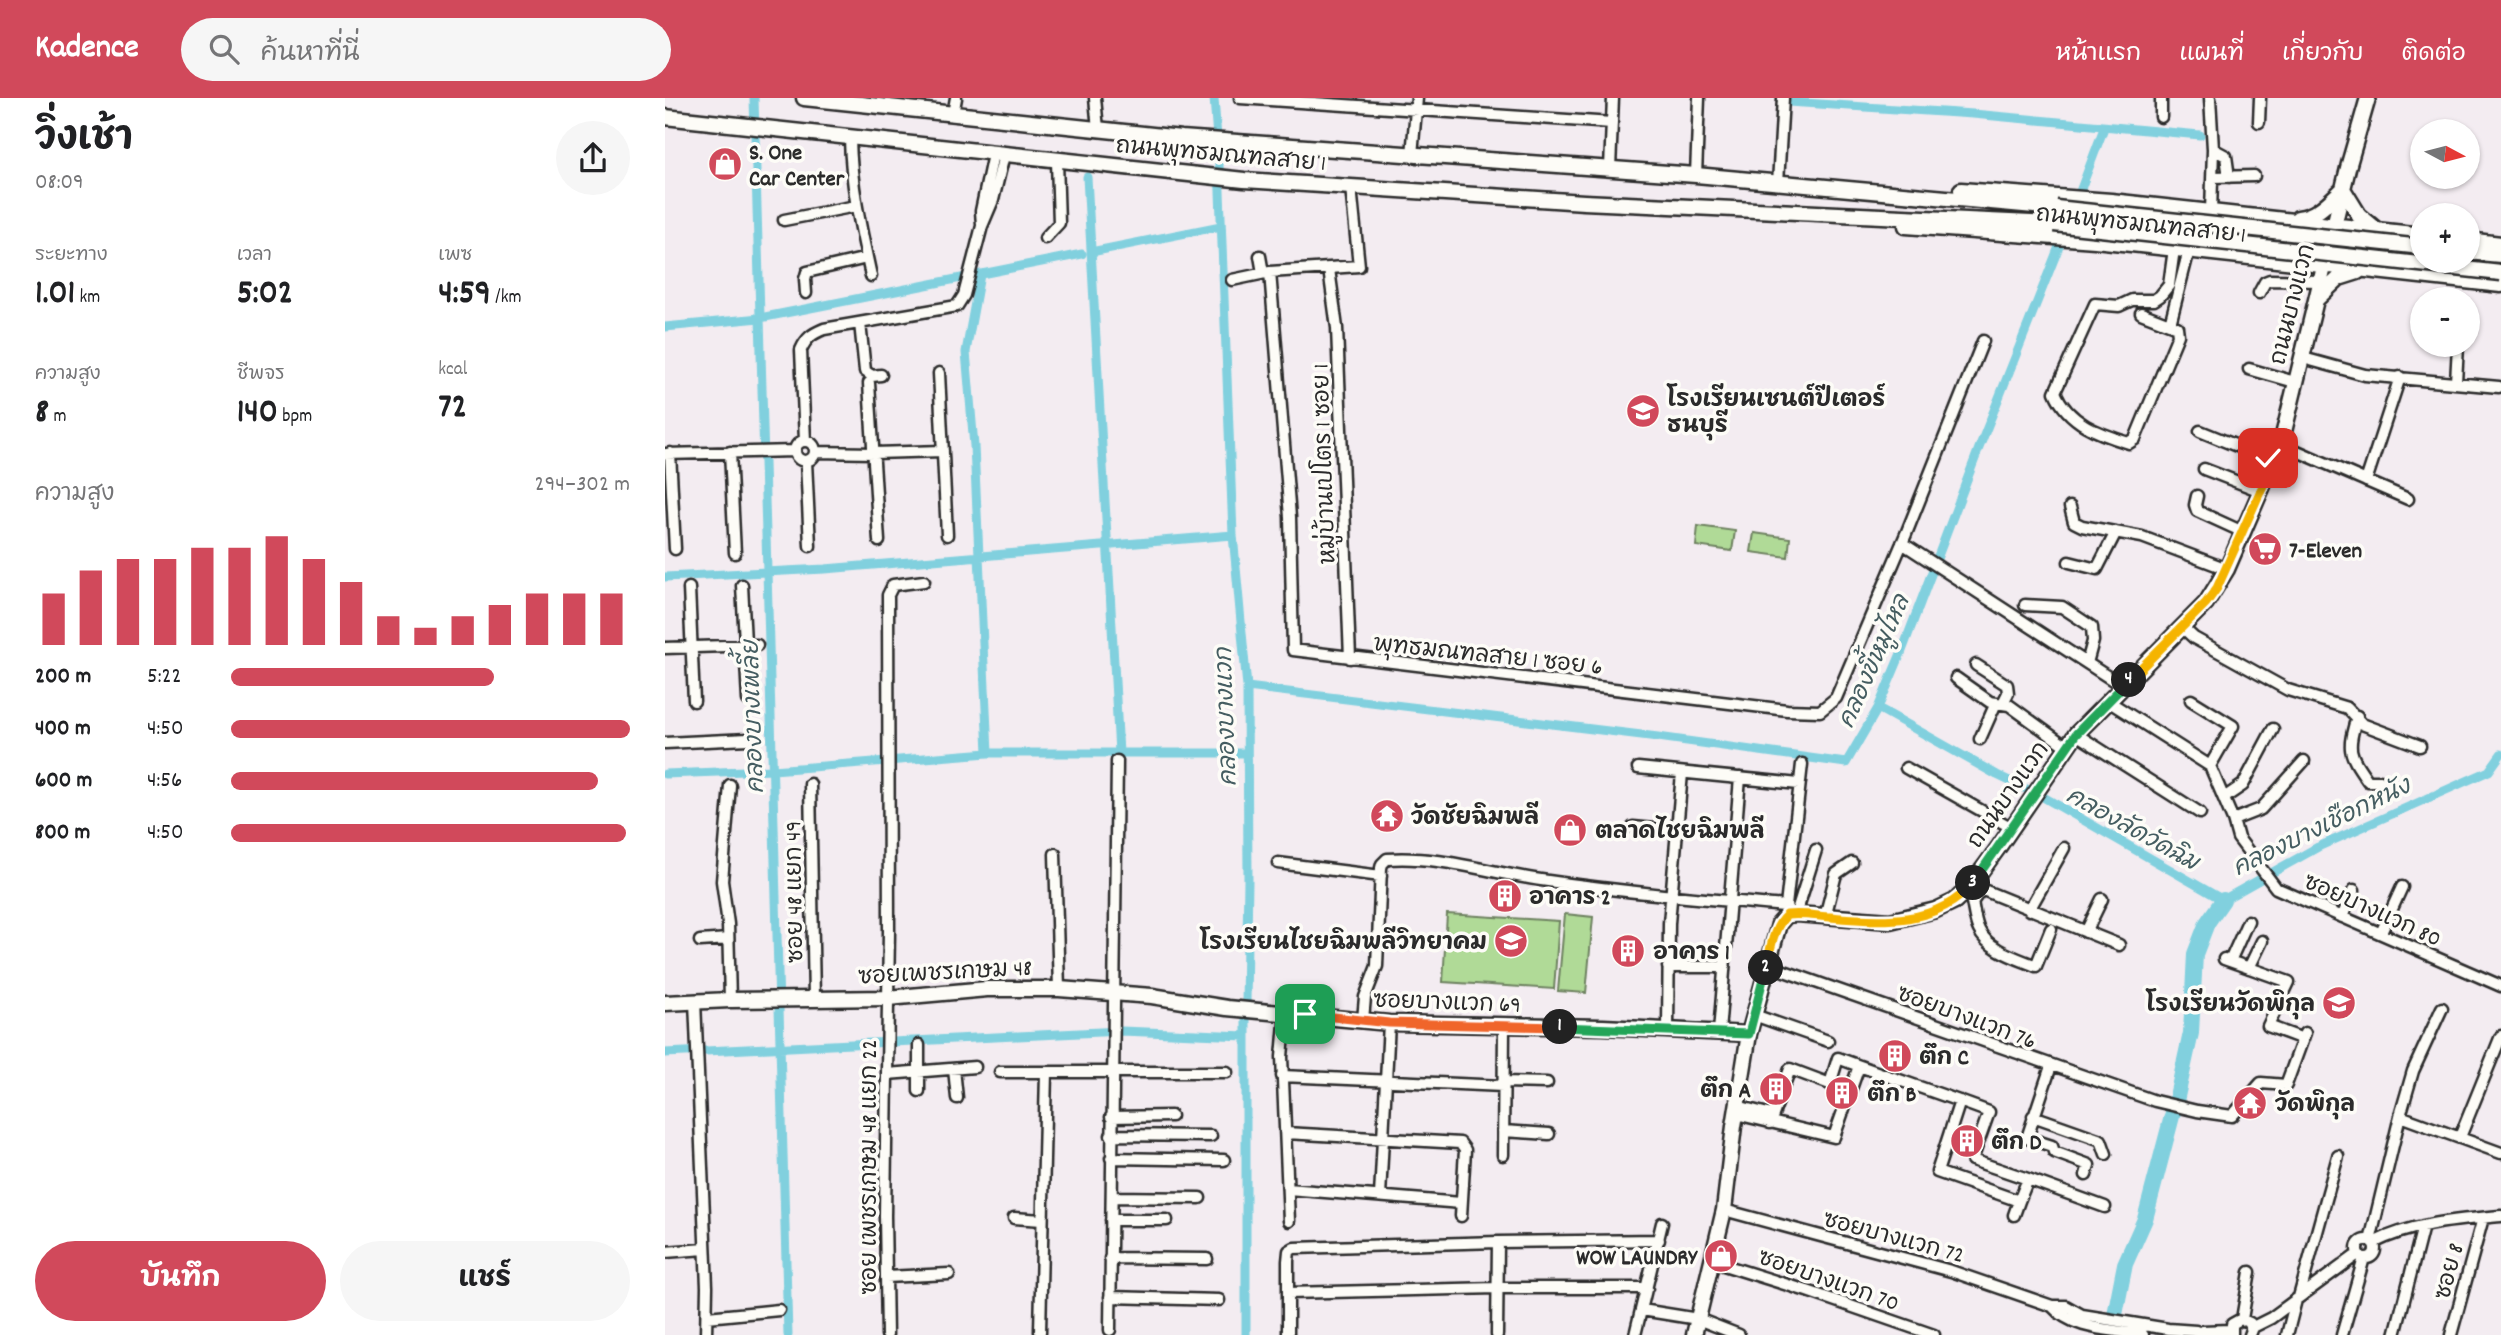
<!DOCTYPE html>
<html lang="th">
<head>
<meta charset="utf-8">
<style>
	:root { --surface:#fff; --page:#f6f6f6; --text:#202124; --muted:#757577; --accent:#d1495b }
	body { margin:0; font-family:Dekko,"Playpen Sans Thai",sans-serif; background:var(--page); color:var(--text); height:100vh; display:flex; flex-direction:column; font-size:26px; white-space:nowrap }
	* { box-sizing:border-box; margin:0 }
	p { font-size:23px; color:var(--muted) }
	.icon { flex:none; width:38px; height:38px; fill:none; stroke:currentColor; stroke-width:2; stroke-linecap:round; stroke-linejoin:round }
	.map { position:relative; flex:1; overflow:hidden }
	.drawer { display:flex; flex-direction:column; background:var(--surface); width:665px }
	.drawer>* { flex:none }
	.needle { width:46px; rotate:97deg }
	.tools { position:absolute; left:1745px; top:21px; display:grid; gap:14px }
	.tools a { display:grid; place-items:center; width:70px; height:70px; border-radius:50%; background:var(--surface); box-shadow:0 2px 5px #0004; font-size:35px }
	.pin { position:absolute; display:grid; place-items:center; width:60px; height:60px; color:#fff; margin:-30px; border-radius:14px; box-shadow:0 4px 10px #0006 }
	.km { position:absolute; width:35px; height:35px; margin:-18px; border-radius:50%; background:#222; color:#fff; font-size:19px; line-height:35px; text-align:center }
	.round { display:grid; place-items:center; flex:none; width:74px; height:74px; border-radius:37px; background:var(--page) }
	.summary { display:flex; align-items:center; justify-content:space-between; height:119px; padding:0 35px }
	h1 { font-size:38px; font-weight:700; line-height:52px }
	.metrics { display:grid; grid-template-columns:repeat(3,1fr); gap:10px; height:119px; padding:7px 35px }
	.metrics div { display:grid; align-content:center }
	.metrics b { font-size:35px; font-weight:700 }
	.metrics small { font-size:19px; font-weight:400 }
	.metrics p { font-size:19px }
	.chart { height:196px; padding:14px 35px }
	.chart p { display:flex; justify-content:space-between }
	.chart svg { width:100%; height:126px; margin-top:7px; stroke:var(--accent); stroke-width:6 }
	.button { display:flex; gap:14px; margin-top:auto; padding:14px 35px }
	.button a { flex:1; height:80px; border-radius:42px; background:var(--accent); color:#fff; font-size:28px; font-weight:700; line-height:80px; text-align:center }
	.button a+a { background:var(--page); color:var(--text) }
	ul { padding:0 35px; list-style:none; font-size:23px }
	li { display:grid; grid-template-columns:112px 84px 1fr; align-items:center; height:52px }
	li i { height:18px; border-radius:9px; background:var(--accent) }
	header { display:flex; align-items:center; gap:42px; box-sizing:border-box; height:98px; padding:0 35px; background:var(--accent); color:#fff }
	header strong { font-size:33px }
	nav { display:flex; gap:38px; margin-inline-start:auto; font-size:24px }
	.search { width:490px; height:63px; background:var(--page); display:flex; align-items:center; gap:18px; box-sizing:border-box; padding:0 24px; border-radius:38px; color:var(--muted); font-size:26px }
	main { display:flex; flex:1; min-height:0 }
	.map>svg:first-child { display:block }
</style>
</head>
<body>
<header>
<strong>Kadence</strong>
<div class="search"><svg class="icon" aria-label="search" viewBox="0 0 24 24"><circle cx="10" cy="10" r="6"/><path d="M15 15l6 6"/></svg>ค้นหาที่นี่</div>
<nav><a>หน้าแรก</a><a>แผนที่</a><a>เกี่ยวกับ</a><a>ติดต่อ</a></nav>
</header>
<main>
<section class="drawer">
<div class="summary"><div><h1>วิ่งเช้า</h1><p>08:09</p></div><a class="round"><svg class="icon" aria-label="share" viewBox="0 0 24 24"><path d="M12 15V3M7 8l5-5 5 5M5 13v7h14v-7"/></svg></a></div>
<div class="metrics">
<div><p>ระยะทาง</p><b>1.01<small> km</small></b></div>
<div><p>เวลา</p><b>5:02</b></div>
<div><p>เพซ</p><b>4:59<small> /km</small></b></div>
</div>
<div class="metrics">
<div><p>ความสูง</p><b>8<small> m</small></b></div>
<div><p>ชีพจร</p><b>140<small> bpm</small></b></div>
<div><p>kcal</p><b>72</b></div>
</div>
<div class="chart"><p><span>ความสูง</span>294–302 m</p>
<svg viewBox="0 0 160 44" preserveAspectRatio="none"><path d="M5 44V26M15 44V18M25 44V14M35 44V14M45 44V10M55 44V10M65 44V6M75 44V14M85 44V22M95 44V34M105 44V38M115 44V34M125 44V30M135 44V26M145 44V26M155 44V26"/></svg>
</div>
<ul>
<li><b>200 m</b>5:22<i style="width:66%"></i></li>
<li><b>400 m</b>4:50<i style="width:100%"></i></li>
<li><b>600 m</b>4:56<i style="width:92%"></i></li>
<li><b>800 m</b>4:50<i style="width:99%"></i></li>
</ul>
<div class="button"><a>บันทึก</a><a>แชร์</a></div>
</section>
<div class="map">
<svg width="1836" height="1237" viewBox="0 0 1836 1237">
	<rect width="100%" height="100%" fill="#f3ecf1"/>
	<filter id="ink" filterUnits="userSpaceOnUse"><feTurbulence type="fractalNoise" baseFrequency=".0143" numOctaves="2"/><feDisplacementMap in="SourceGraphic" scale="14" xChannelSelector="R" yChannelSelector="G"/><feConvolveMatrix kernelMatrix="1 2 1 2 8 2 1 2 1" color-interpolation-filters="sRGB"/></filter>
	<g filter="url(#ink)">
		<!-- green -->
		<path fill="#b0da97" stroke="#6e8261" stroke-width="2" d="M1033,428L1070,433L1067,453L1031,448Z
			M1089,435L1125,440L1123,459L1086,454Z
			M782,816L894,823L889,891L778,884Z
			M900,816L928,819L921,895L893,893Z"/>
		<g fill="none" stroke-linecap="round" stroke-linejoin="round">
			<!-- canal -->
			<path stroke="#81d0de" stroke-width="9" d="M89,0L123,1237
				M549,0L554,67L568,437L582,589L583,782L581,905V1237
				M1123,4L1308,16L1535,37
				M422,79L454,655
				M1411,104L1439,30
				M426,154L556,128
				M315,177L301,254L309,348L323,655
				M0,229L95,220L417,156
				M0,479L160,471L568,437
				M582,589L993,639L1181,665L1213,610L1237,553L1314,350L1399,136
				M1213,610L1332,677L1380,700L1558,802L1653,749L1824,673L1836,656
				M0,676L108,672L323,655H582
				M0,955L456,933L581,938"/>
			<!-- river -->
			<path stroke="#81d0de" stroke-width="16" d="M1446,1237L1460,1166L1480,1121L1511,1003L1526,935L1530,856L1542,825L1558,802"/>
			<!-- street casing -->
			<g stroke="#2b2b2b" stroke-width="15">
				<path id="street" d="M430,0L433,31
					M575,0L947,25
					M1545,0L1548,51L1546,114
					M288,16L291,0
					M1496,19V0
					M1594,24L1595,0
					M185,41C186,88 196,132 206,178
					M1548,51L1561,58L1564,79
					M747,57L752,0
					M945,70L948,0
					M1031,77L1034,0
					M1548,79L1589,78
					M1113,85L1118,0
					M119,122L191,108
					M317,127L316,113L328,56
					M380,140L394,125L392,63
					M595,158L598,175
					M664,171L672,230L685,560
					M605,174L625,419L628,552L1122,612L1155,613L1171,600L1241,436L1318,243
					M567,182L605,174L694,168L686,89
					M141,195L140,181L142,174L202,160
					M1594,195L1600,184L1605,182L1656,183
					M1476,215L1512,229L1513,237L1470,341L1464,345C1434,336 1403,325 1390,294L1430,206L1454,208L1467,202H1489L1495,198L1504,187L1509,151
					M195,225L200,273L207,278L216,277
					M1505,226L1524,152
					M1638,260L1700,277L1834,289
					M1584,271L1630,284
					M274,275L282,437
					M1791,284L1793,247
					M204,285L214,443
					M1535,333L1609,363
					M140,343L136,252C141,240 147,236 159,231L292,208L299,197L317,128L328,102L339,57
					M130 353a10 10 0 1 1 20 0a10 10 0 1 1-20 0Z
					M1616,346L1743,401
					M65,354L70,455
					M150,354L209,355L278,353
					M5,355L10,451
					M0,356L130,353
					M141,363L145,448
					M1539,371L1596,393
					M1701,383L1735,279
					M1532,398L1530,407L1532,413L1578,434
					M1405,409L1409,424L1417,428L1477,439L1562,471
					M1237,445L1457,588
					M1404,464L1432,471L1451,434
					M77,487L83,602
					M24,490L29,603
					M1360,507L1397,509L1427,529L1428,543L1422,565
					M1517,529L1529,540L1623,592L1682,610L1697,626L1755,648
					M0,550L92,547
					M1311,567L1342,587L1343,595L1338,605
					M1291,580L1325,604L1344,607L1402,649
					M1526,602L1568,628L1545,668
					M1443,603L1545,668L1568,722L1573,740L1611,790L1836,888
					M1692,618C1682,653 1683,654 1703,683H1715
					M1411,636L1535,715
					M1315,641L1331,605
					M0,645L83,641
					M973,670L1134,686
					M1241,670L1347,730
					M145,686L149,901
					M1559,700L1578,687L1608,631
					M1568,722L1596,711L1639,663
					M968,729L1012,733
					M390,756L394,891
					M613,765L716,778
					M1306,787L1454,847
					M1315,793L1307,804C1309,813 1310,824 1314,832C1323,852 1352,860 1371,868L1386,831
					M1121,808L1137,666
					M1364,812L1399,750
					M1131,816L1151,752
					M1160,819L1171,776L1187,765
					M1677,819L1689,792
					M1421,834L1437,801
					M1716,835L1737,789
					M35,843L63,841
					M1559,861L1624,884L1603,928L1638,941
					M1565,863L1583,823
					M1102,867L1490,1003L1532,1013L1567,1018L1596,985L1621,987L1640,935
					M1003,869H1058
					M1584,870L1597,843
					M65,902L63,826L57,783L65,687
					M30,903L42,1189L41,1237
					M621,914L617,959L624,1123
					M1089,917L1163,943
					M698,922L700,899L712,868L716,770L717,766L722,761C774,757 826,775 876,782C957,794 1039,801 1121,808L1125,816
					M1003,933L1004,825L1017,675
					M1054,934L1075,680
					M254,947V993
					M1386,968L1362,1040L1387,1048L1389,1054L1424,1067L1421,1077
					M289,971L292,1000
					M335,974H381
					M222,976L310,969
					M617,978L838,988
					M838,984L882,985
					M1072,1008L1107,1017
					M1071,1016L1169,1039L1194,968
					M1368,1018L1436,1042L1441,1056
					M1735,1018L1836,1055
					M446,1019L506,1018
					M1105,1025L1125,971L1165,986L1173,960C1223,979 1274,995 1324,1014L1307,1062L1363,1081L1354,1103L1272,1074L1295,1003
					M838,1033L884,1036
					M621,1035L795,1045L800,1052L796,1118
					M446,1037L546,1038
					M1795,1039L1836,938
					M838,1057L839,928
					M446,1060L559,1062
					M1363,1081L1440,1109
					M623,1091L796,1105
					M715,1098L724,925
					M447,1099L535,1100
					M1059,1112L1286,1173L1387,1208H1401L1417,1217L1503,1231L1531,1233
					M1349,1117L1354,1103
					M349,1120L377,1122
					M446,1122H502
					M1692 1151a9 9 0 1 1 18 0a9 9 0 1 1-18 0Z
					M1705,1143L1735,1018L1748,973L1777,910
					M1708,1145C1747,1125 1793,1122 1836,1118
					M0,1154L40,1151
					M445,1160L542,1161
					M1046,1163L1142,1193L1269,1237
					M221,1179L284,1176
					M623,1195L832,1190H982
					M445,1199L554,1202
					M1634,1199L1673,1058
					M1387,1208C1409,1233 1447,1231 1478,1237
					M977,1212L1033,1221L1074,1237
					M42,1219L114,1212
					M1577,1221L1585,1174
					M1586,1230L1606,1220L1693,1156
					M445,1232L452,663
					M1537,1233L1565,1232
					M375,1234L381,974H562
					M222,1237L220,1118L224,833L223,497L228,487L259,483
					M623,1237V1163L624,1153L629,1150L833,1144L994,1142
					M832,1237L833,1144
					M970,1237L997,1125
					M1567,1237V1226L1576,1221L1585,1225L1587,1232L1585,1237
					M1622,1237L1631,1202
					M1677,1237L1699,1160
					M1730,1237L1758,1128
					M1786,1237L1818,1120"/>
			</g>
			<!-- secondary casing -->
			<g stroke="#2b2b2b" stroke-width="19">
				<path id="secondary" d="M139,0L516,40L1031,77L1391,110
					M0,19L579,82L919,104L1389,126
					M1678,91L1694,117L1712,132
					M1296,92L1446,103L1757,137
					M1633,120C1652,118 1664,104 1677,92
					M1241,128L1430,142L1836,187
					M1802,142L1836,146
					M1802,154L1836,157
					M1652,201L1674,180L1693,174
					M0,905L65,902L223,900L322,891H394L487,898L562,910L724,925L938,929L1084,936
					M1029,1237L1059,1112L1069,1028L1084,936L1114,826L1122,817L1131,816L1225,823L1271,812L1290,803L1306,787L1333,750L1411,636L1541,505L1562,471L1616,346L1684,66L1703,0"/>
			</g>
			<!-- street -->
			<use href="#street" stroke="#fdfcf7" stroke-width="10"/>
			<!-- secondary -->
			<use href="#secondary" stroke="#fdfcf7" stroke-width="14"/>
			<!-- secondary-bridge casing -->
			<g stroke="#2b2b2b" stroke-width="19" stroke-linecap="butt">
				<path id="secondary-bridge" d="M1391,110L1757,149
					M1389,126L1836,175"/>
			</g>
			<!-- secondary-bridge -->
			<use href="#secondary-bridge" stroke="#fdfcf7" stroke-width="14"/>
		</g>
	</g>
	<g fill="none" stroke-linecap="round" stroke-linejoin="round" filter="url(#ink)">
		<!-- split-1 casing -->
		<g stroke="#fff" stroke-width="14">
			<path id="split-1" d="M640,916L724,925L895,929"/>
		</g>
		<!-- split-2 casing -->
		<g stroke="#fff" stroke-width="14">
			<path id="split-2" d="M895,929L1084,936L1101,870"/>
		</g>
		<!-- split-3 casing -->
		<g stroke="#fff" stroke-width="14">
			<path id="split-3" d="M1101,870C1106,852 1107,830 1122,817C1136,815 1151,818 1165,819C1215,824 1273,828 1308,785"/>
		</g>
		<!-- split-4 casing -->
		<g stroke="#fff" stroke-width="14">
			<path id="split-4" d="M1308,785L1411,636L1464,582"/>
		</g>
		<!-- split-5 casing -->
		<g stroke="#fff" stroke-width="14">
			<path id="split-5" d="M1464,582L1541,505L1552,490L1609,363L1603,360"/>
		</g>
		<!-- split-1 -->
		<use href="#split-1" stroke="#f0652b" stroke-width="9"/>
		<!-- split-2 -->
		<use href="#split-2" stroke="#22a559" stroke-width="9"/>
		<!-- split-3 -->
		<use href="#split-3" stroke="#f5b400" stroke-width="9"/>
		<!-- split-4 -->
		<use href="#split-4" stroke="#22a559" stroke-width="9"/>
		<!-- split-5 -->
		<use href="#split-5" stroke="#f5b400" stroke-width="9"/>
	</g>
	<!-- icons -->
	<defs>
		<g id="shop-disc" transform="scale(1.75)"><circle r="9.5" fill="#d1495b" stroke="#fdfcf7"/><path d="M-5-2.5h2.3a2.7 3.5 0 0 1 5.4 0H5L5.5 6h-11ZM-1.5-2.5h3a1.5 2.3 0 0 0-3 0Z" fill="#fff"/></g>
		<g id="school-disc" transform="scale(1.75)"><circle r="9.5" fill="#d1495b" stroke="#fdfcf7"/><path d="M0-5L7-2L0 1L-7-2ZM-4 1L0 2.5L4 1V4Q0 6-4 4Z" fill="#fff"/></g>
		<g id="supermarket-disc" transform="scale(1.75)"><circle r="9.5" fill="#d1495b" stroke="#fdfcf7"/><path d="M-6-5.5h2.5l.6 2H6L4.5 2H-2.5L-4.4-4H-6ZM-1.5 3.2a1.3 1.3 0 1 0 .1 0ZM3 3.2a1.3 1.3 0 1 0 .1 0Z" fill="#fff"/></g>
		<g id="temple-disc" transform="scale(1.75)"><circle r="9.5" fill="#d1495b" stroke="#fdfcf7"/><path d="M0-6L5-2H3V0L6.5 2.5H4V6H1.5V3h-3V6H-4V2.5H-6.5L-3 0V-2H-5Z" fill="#fff"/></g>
		<g id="building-disc" transform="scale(1.75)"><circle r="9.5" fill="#d1495b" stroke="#fdfcf7"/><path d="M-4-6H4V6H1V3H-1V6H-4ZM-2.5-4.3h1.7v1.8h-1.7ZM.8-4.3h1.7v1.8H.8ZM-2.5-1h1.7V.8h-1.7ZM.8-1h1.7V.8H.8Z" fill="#fff"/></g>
	</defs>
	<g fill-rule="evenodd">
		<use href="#shop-disc" x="60" y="66"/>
		<use href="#school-disc" x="978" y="313"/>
		<use href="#supermarket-disc" x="1600" y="451"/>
		<use href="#temple-disc" x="722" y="718"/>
		<use href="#shop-disc" x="905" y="732"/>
		<use href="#building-disc" x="840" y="798"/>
		<use href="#school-disc" x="846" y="843"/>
		<use href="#building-disc" x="963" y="853"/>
		<use href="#school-disc" x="1674" y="905"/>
		<use href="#building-disc" x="1230" y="958"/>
		<use href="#building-disc" x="1111" y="991"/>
		<use href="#building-disc" x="1177" y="995"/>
		<use href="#temple-disc" x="1585" y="1005"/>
		<use href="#building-disc" x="1302" y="1043"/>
		<use href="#shop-disc" x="1056" y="1158"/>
	</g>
	<g text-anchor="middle" stroke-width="7" stroke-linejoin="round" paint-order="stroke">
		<!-- poi labels -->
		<g font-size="23" font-weight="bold" fill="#2b2b2b" stroke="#fdfcf7" text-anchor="start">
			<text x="84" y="61">S. One<tspan x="84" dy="26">Car Center</tspan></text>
			<text x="1002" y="308">โรงเรียนเซนต์ปีเตอร์<tspan x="1002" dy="26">ธนบุรี</tspan></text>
			<text x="1624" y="459">7-Eleven</text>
			<text x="746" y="726">วัดชัยฉิมพลี</text>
			<text x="930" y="740">ตลาดไชยฉิมพลี</text>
			<text x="864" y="806">อาคาร 2</text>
			<text x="822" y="851" text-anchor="end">โรงเรียนไชยฉิมพลีวิทยาคม</text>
			<text x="988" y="861">อาคาร 1</text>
			<text x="1650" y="913" text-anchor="end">โรงเรียนวัดพิกุล</text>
			<text x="1254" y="966">ตึก C</text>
			<text x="1086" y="999" text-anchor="end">ตึก A</text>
			<text x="1202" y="1003">ตึก B</text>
			<text x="1610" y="1013">วัดพิกุล</text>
			<text x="1326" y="1051">ตึก D</text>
			<text x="1032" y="1166" text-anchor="end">WOW LAUNDRY</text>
		</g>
		<!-- street labels -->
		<g font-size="23" fill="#2b2b2b" stroke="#fdfcf7">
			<text transform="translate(556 55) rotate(5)" y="8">ถนนพุทธมณฑลสาย 1</text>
			<text transform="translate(1476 125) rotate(6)" y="8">ถนนพุทธมณฑลสาย 1</text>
			<text transform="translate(1626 206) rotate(-76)" y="8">ถนนบางแวก</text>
			<text transform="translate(658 366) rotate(-92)" y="8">หมู่บ้านเปโตร 1 ซอย 1</text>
			<text transform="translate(823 556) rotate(6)" y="8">พุทธมณฑลสาย 1 ซอย 6</text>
			<text transform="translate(1342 696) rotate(-55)" y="8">ถนนบางแวก</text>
			<text transform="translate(128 794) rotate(-91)" y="8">ซอย 48 แยก 49</text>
			<text transform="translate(1708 811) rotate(24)" y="8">ซอยบางแวก 80</text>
			<text transform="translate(280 873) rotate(-3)" y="8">ซอยเพชรเกษม 48</text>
			<text transform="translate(782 903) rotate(2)" y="8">ซอยบางแวก 69</text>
			<text transform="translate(1302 918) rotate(20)" y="8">ซอยบางแวก 76</text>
			<text transform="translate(203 1069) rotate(-90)" y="8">ซอย เพชรเกษม 48 แยก 22</text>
			<text transform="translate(1229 1138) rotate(15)" y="8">ซอยบางแวก 72</text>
			<text transform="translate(1783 1173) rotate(-75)" y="8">ซอย 8</text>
			<text transform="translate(1164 1181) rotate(19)" y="8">ซอยบางแวก 70</text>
		</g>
		<!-- water labels -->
		<g font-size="24" font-style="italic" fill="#455d61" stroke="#fdfcf7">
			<text transform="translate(1208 563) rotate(-66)" y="8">คลองขี้หมูไหล</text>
			<text transform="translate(87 619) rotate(-92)" y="8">คลองบางเพลี้ย</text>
			<text transform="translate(560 619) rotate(-92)" y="8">คลองบางแวก</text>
			<text transform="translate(1656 728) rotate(-26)" y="8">คลองบางเชือกหนัง</text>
			<text transform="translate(1468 730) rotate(29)" y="8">คลองลัดวัดฉิม</text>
		</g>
	</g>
</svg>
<div class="tools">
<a><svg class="needle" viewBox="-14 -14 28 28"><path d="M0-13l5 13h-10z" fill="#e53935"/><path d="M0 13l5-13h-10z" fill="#757577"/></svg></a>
<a>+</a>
<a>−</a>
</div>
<div class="pin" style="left:640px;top:916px;background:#1e9e55"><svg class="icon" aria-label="arrive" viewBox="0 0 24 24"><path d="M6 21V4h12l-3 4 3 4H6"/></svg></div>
<div class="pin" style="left:1603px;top:360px;background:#d93025"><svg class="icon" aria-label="check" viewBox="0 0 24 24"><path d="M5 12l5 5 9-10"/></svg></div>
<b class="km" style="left:895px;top:929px">1</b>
<b class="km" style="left:1101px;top:870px">2</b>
<b class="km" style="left:1308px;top:785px">3</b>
<b class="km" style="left:1464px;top:582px">4</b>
</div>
</main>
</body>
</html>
